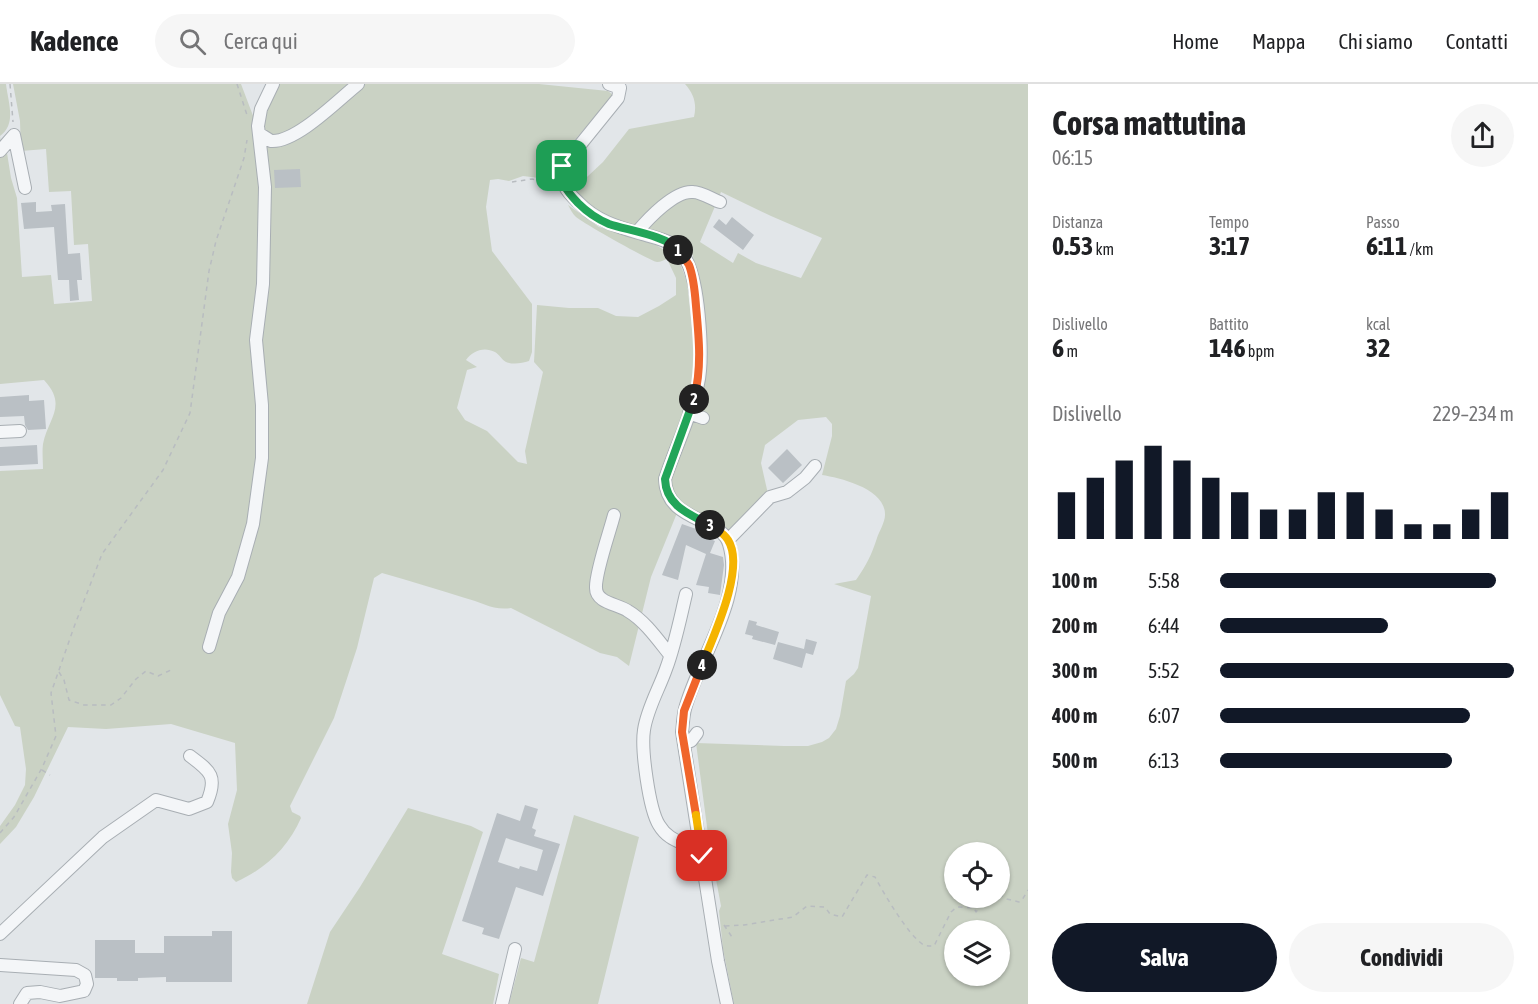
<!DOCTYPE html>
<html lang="it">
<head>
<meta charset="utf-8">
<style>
	:root { --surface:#fff; --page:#f6f6f6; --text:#202124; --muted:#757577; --line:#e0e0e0; --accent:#111827 }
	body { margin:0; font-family:"Asap Condensed",sans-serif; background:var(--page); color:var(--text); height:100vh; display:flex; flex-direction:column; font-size:22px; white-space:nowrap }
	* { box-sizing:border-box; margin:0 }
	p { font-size:20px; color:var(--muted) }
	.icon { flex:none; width:33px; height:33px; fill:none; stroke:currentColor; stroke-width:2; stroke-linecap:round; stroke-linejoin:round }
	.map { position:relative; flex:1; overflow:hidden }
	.sheet { display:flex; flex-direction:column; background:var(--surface); width:510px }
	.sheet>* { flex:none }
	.buttons { position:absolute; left:944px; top:758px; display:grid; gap:12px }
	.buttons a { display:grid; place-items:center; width:66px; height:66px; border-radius:50%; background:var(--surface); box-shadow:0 2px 4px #0004; font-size:30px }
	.pin { position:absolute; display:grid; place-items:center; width:51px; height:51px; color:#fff; margin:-26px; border-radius:12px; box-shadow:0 3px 9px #0006 }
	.km { position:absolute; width:30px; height:30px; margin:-15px; border-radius:50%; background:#222; color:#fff; font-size:16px; line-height:30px; text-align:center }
	.round { display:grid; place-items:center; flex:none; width:63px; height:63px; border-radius:32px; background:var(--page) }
	.headline { display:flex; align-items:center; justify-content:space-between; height:102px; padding:0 24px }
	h1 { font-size:33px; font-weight:700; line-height:45px }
	.metrics { display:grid; grid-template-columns:repeat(3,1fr); gap:9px; height:102px; padding:6px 24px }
	.metrics div { display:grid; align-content:center }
	.metrics b { font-size:26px; font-weight:700 }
	.metrics small { font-size:16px; font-weight:400 }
	.metrics p { font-size:16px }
	.chart { height:168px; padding:12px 24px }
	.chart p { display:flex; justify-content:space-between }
	.chart svg { width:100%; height:108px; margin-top:6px; stroke:var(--accent); stroke-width:6 }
	.action { display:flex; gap:12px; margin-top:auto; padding:12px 24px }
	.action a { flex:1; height:69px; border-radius:36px; background:var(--accent); color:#fff; font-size:24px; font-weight:700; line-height:69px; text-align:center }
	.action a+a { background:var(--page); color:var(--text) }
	ul { padding:0 24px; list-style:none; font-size:20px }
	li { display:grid; grid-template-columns:96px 72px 1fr; align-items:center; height:45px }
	li i { height:15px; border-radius:8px; background:var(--accent) }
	header { display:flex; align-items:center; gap:36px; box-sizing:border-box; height:84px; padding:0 30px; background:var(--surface); border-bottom:2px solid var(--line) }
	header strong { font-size:28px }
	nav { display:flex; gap:33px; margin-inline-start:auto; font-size:21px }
	.search { width:420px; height:54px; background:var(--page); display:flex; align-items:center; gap:15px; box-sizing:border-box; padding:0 21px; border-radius:33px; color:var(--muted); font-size:22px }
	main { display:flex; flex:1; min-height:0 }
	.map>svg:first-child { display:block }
</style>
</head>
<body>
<header>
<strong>Kadence</strong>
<div class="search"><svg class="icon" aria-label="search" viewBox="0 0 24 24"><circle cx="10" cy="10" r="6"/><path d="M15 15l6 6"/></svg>Cerca qui</div>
<nav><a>Home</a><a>Mappa</a><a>Chi siamo</a><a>Contatti</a></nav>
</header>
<main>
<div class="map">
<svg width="1028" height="920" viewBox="0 0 1028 920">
	<rect width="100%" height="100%" fill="#e2e6e9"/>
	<!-- green -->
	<path fill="#cad2c4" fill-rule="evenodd" d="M0,0H6C8,18 17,40 0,52L1,61L7,69L11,94L17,114L22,193L51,191L54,220L92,217L88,160L74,161L71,107L49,108L46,65L21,67L20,37L13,0H241L255,37L274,0H539L608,7L613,11L557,77L555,96L523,92L509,97L498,95L490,96L486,123L492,167L532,220V268L529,277C522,279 514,281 506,278C502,276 499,270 495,268C484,262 472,267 466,276L477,283L467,286L457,324L465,336L487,347L518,378L527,380L525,367L543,288L534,278L537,221L569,224H598L616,232L638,233L659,222L676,211V194L667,175C663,176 661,178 657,178C652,178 583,139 576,133C572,129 571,126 568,121L599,143L656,161L678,175L687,197L693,254L707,255L700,201L691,165L680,157L600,131L573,106L603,78L629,45L694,33C697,20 694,10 685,0H1028V920H734L723,865L719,827L721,822L709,758L696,659L784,662H808L822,658L829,654L836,645L840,632L846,597L854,590L858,584L871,512L834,500L856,496C866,482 872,470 877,454C879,448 885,438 885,431C886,405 841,394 822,391L832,352V340L826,333L798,336L765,361L761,379L768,410L728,452L684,425L669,405L679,341L662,394L664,416L677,429L651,493L629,582L617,573L600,569L511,524C494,527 481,518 465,514C437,505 410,497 382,489L374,494L357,564L334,634L290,722L292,728L300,732L301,734C288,764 265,785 236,798L232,794L231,788L232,769L228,740L237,706L235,659L171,640L106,645L68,643L34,713L16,743L0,760V742L15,721L25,701L26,685L20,643L15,642L0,611V387L43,385C43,377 42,368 43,360C48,334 68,322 44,296L0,300ZM721,108L771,132L822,154L801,194L756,179L738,169L733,179L700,158ZM954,768H999V813H954ZM954,846H999V891H954Z
		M408,724L471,742L483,748L442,870L499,890L493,920H307L330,848L360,803Z
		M574,731L639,753L598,920H509L521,874L534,878Z"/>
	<!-- building -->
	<path fill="#bac0c5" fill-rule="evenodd" d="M300,85L301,103L275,104L274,86Z
		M36,118V128L52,127L51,121L65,120L68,170L80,169L82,196H77L79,216L70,217L69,196H58L54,143L24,145L21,119Z
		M732,133L754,151L743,166L713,143L719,135L726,141Z
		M29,311V317L44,316L46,345L28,346L25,341L24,332L0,333V313Z
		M37,361L38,380L0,382V363Z
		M787,365L802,381L783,399L768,384Z
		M682,440L699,446L698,450L715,457L710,469L723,473L724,481L720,511L708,509L709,503L696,501L706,470L686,461L678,496L662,491Z
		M749,536L757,538L756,541L779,548L775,561L752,555L753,552L745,550Z
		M806,555L817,558L813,571L806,569L802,584L773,575L778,558L804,565Z
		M525,721L538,725L532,744L536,746L534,752L560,760L543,812L516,803L499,855L482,850L484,844L462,837L497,729L520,737ZM506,754L543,766L537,787L520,782L519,785L498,778Z
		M212,847H232V898H166V893L138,894V897H117V894H95V856H135V869H164V852H212Z"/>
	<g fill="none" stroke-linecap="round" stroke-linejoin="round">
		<!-- minor casing -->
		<g stroke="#a8aeb3" stroke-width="14">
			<path id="minor" d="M609,0L620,4L618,14L563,82C562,101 564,105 578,118C596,137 618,143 642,150C653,153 668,156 676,163C681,167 687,176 689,182C699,207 704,274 698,300C691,333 675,364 665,395C666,439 721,432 729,460C745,513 698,575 685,625C683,633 683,641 682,648L718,877L727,920
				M260,50L271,57C296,59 338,16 358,0
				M14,51L25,104
				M0,67L14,51
				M637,148C648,135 675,106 693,108C701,108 712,115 720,118
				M689,329L703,334
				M0,348L20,347
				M614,431C610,447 595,489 596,504C596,519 618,520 628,527C645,537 658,556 670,571
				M728,456L770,413L787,408L805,394L815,382
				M686,510C680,535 675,561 666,585C659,605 647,625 644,646C641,665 649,725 659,741C671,761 689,757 702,772
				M209,563L219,529L238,493L253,440L262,374V321L256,256L263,200L265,103L258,42L261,25L273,0
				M691,657L697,649
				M0,850L103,753L156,716L189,725L207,718C218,692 210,687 190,672
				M0,881L76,886L85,891L87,900L84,907L60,912L40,908L27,909L20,920
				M502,920L515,865"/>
		</g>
		<!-- path -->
		<path stroke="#b8bcc0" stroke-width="1.5" stroke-dasharray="4.5 4.5" stroke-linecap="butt" d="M10,0L13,38
			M237,0L247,31
			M512,98L532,95L553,99
			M59,588L64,596L69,616L84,621H111L121,614L136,595L146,587L158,592L171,586
			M42,686L50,691
			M0,749L14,733L42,684L56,652L51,609L74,543L102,470L163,386L190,329L209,187L216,157L244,74L247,56
			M999,810L1007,815L1019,818L1022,816L1028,806
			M724,841L734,856
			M725,842L744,841L793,833L807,822L825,823L830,830L842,833L867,791L875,793C883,808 909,853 924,861C927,862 930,862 934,862L951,828L957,823L974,824L976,828L988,813"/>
		<!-- minor -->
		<use href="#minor" stroke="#f4f6f8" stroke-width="12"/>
	</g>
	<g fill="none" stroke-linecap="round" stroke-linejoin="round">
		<!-- split-1 casing -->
		<g stroke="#fff" stroke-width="12">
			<path id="split-1" d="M562,82C562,102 565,105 578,119C587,128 597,135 609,140C626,146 668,152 678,166"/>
		</g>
		<!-- split-2 casing -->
		<g stroke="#fff" stroke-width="12">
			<path id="split-2" d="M678,166C681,170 686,176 689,181C694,194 695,209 696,222C699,254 702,284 694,315"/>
		</g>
		<!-- split-3 casing -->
		<g stroke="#fff" stroke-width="12">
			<path id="split-3" d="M694,315L665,395C666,422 689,430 710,441"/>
		</g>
		<!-- split-4 casing -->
		<g stroke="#fff" stroke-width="12">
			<path id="split-4" d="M702,581C713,553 746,484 728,456C725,450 716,445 710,441"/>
		</g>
		<!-- split-5 casing -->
		<g stroke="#fff" stroke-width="12">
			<path id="split-5" d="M696,731L682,648L684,627L702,581"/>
		</g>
		<!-- split-6 casing -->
		<g stroke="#fff" stroke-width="12">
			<path id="split-6" d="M696,731L702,772"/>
		</g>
		<!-- split-1 -->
		<use href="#split-1" stroke="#22a559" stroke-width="8"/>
		<!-- split-2 -->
		<use href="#split-2" stroke="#f0652b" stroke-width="8"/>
		<!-- split-3 -->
		<use href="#split-3" stroke="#22a559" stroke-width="8"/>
		<!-- split-4 -->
		<use href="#split-4" stroke="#f5b400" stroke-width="8"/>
		<!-- split-5 -->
		<use href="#split-5" stroke="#f0652b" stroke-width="8"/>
		<!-- split-6 -->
		<use href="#split-6" stroke="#f5b400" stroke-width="8"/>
	</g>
</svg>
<div class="buttons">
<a><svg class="icon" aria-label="locate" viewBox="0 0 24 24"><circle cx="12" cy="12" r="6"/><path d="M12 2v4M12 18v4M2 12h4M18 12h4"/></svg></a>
<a><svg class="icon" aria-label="layers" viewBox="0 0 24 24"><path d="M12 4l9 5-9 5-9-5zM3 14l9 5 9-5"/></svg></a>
</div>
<div class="pin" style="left:562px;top:82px;background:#1e9e55"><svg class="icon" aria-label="arrive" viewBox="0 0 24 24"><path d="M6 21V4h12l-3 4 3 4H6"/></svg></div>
<div class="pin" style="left:702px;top:772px;background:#d93025"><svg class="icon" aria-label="check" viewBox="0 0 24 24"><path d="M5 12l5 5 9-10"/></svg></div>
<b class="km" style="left:678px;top:166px">1</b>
<b class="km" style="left:694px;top:315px">2</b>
<b class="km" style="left:710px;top:441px">3</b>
<b class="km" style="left:702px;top:581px">4</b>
</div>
<section class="sheet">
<div class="headline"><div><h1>Corsa mattutina</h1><p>06:15</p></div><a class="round"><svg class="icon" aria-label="share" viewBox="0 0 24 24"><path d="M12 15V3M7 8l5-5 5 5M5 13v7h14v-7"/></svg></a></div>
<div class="metrics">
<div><p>Distanza</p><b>0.53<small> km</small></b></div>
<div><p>Tempo</p><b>3:17</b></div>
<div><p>Passo</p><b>6:11<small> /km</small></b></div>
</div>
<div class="metrics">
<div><p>Dislivello</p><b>6<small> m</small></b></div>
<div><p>Battito</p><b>146<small> bpm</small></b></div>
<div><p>kcal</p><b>32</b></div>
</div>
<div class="chart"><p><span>Dislivello</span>229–234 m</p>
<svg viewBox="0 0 160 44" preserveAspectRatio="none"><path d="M5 44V25M15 44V19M25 44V12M35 44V6M45 44V12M55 44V19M65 44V25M75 44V32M85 44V32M95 44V25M105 44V25M115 44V32M125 44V38M135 44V38M145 44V32M155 44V25"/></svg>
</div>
<ul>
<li><b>100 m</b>5:58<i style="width:94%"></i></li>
<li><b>200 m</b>6:44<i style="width:57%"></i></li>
<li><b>300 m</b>5:52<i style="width:100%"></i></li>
<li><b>400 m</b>6:07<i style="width:85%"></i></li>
<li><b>500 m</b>6:13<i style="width:79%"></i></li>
</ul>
<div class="action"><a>Salva</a><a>Condividi</a></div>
</section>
</main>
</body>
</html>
